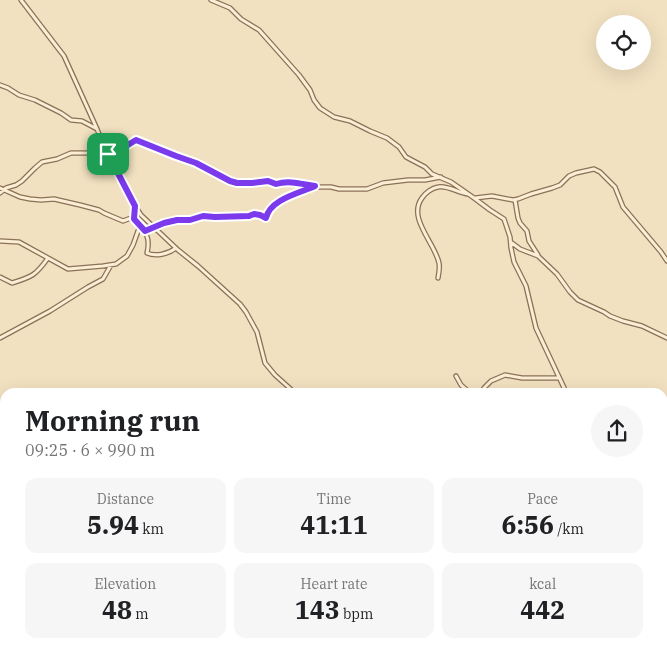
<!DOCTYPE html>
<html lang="en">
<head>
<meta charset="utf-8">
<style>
	:root { --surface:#fff; --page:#f6f6f6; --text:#202124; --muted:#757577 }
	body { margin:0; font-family:"IBM Plex Serif",serif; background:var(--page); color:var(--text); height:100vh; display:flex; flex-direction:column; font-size:19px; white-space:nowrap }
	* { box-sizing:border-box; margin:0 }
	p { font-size:16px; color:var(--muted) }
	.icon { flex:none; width:28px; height:28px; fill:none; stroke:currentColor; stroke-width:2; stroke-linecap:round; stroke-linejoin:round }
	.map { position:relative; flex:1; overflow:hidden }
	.sheet { position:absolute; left:0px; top:388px; width:668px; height:266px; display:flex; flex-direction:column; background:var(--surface); border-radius:15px 15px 0 0; box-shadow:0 5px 20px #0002 }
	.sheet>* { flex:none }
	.tools { position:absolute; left:596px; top:15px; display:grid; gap:10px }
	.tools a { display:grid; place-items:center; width:55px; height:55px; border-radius:50%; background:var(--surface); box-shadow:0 5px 20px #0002; font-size:25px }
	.pin { position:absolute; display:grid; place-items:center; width:42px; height:42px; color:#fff; margin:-21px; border-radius:10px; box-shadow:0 2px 8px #0006 }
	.round { display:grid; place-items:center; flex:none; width:52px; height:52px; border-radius:26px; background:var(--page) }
	.headline { display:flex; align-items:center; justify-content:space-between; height:85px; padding:0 25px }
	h1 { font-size:28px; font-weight:700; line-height:38px }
	.figures { display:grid; grid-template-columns:repeat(3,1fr); gap:8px; height:85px; padding:5px 25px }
	.figures div { display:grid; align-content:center; border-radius:12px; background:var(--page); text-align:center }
	.figures b { font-size:25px; font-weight:700 }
	.figures small { font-size:14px; font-weight:400 }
	.figures p { font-size:14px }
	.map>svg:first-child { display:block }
</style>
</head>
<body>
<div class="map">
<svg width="667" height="653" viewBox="0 0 667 653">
	<rect width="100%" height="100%" fill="#f1e1c0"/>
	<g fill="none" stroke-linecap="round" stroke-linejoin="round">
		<!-- street casing -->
		<g stroke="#8b7157" stroke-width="5.5">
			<path id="street" d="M21,0L64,56L97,129L105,149L130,198L141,215L178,250L198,266L240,304L246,312L257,332L265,363L275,375L294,392
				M211,0L230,8L241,19L259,30L299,75L310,90L314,100L320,108L334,117L350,121L370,131L387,138L399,147L406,157L425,167L432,174L451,182L474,198L490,210L504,219L510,237L511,248L514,262L526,286L536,328L566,392
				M0,85L8,88L19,95L35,100L61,113L71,120L82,121L97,129
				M0,188L20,197L30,199L41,200L54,199L80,205L99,210L104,213L123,221L131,218L134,219
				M0,193L6,188L16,185L22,181L35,168L42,162L57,159L71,153H89L113,154L136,140L176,157L196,163L230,181L237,183H252L268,181L276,184L281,183L292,182L319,187H331L339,189H367L383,183L408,180H425L441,177
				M475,198L492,196L513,200L518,199L531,194L552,188L560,185L569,176L576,173L594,169L600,172L615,187L623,207L661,252L667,261
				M515,200L518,218L520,223L527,231L529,241L538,255
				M135,206L134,219C145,231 151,236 147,253C156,257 168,254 176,248
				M145,231L164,223L177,220H190L203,216L215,217L249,216L254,213L267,218C270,199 300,194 315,187
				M0,241L19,242L68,269L103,266L116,264L127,256L133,245L138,231L141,227
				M512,243L520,249L538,256L557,274L570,292L578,300L604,312L610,316L623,321L642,326L667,338
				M0,277L12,283C32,277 36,275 48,258
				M438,278C439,273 440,268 439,263C435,243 407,218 422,198C425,193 432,188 438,187C448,185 458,193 468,194
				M0,338L50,311L88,287L103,279L111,265
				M456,376L461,385L469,392
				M484,388L491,381L505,375L522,378H559
				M662,509L667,507
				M0,578L5,586
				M0,641L5,644
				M14,649L20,653
				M22,649V653
				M109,649L116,653
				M386,649L388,653
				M400,649L403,653
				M548,649L556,653
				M576,649L579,653"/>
		</g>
		<!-- street -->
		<use href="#street" stroke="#fbeed4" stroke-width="3"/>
	</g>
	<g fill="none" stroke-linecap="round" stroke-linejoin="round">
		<!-- route casing -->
		<g stroke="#fff" stroke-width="10">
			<path id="route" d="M136,140L176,156L196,163L230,181L237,183H252L268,181L276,184C289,180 302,184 315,186C300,193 270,199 266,218L260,215L254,214L249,216L215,217L203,216L190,220H177L164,223L145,231L134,219L135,206L108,154H113Z"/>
		</g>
		<!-- route -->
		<use href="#route" stroke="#7c3aed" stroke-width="6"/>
	</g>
</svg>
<div class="tools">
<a><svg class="icon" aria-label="locate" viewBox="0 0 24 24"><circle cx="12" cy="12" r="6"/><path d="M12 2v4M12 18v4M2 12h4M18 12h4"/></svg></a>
</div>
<div class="pin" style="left:108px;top:154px;background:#1e9e55"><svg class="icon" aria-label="arrive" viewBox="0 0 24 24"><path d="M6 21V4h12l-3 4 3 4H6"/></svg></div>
<section class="sheet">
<div class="headline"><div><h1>Morning run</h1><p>09:25 · 6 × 990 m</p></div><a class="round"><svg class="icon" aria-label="share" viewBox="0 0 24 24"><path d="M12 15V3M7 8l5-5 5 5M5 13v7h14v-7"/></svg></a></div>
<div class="figures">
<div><p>Distance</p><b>5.94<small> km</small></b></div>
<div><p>Time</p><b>41:11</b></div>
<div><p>Pace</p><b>6:56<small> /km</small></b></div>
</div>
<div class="figures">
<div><p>Elevation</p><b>48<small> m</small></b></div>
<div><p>Heart rate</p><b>143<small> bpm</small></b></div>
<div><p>kcal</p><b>442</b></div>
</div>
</section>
</div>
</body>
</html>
